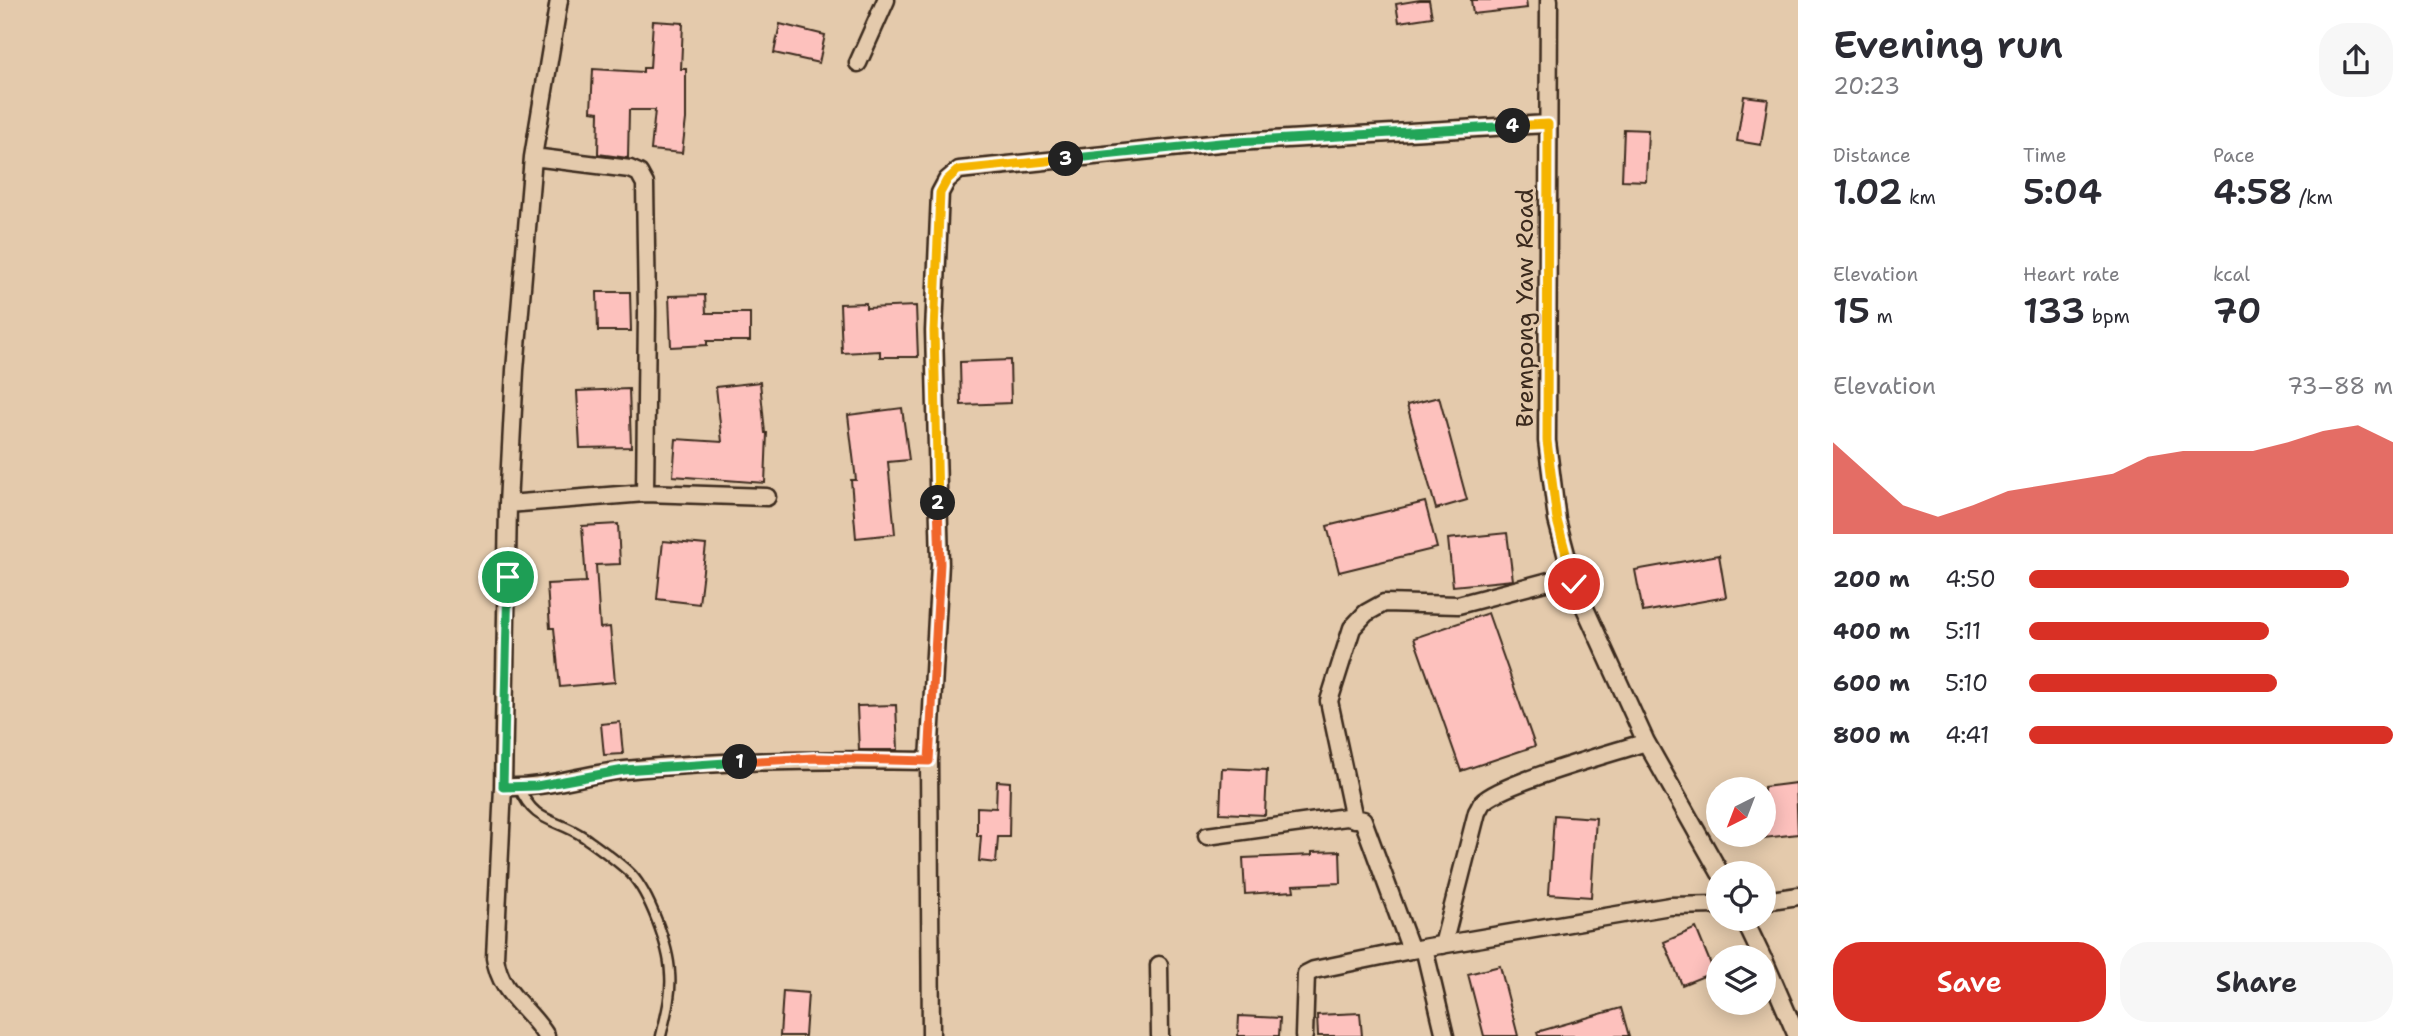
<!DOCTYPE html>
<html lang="en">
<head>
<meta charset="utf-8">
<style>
	:root { --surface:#fff; --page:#f7f7f7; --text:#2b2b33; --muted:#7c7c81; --accent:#d93025 }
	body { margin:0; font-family:"Shantell Sans",sans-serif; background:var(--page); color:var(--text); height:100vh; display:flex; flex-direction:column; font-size:26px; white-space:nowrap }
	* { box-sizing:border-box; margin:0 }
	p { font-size:23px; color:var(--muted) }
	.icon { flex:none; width:38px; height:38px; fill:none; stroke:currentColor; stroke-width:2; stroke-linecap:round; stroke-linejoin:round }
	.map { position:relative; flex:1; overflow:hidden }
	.details { display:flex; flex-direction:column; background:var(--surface); width:630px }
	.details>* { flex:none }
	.needle { width:46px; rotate:222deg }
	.controls { position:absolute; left:1706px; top:777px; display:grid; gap:14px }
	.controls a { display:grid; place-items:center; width:70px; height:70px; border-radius:50%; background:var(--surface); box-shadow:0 4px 18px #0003; font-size:35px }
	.pin { position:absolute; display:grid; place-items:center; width:60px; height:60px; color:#fff; margin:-30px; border:4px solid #fff; border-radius:50%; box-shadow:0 2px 7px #0007 }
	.km { position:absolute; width:35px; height:35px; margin:-18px; border-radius:50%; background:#222; color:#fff; font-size:19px; line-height:35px; text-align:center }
	.round { display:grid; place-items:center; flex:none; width:74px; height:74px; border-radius:28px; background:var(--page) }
	.head { display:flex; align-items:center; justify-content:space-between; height:119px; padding:0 35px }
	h1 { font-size:38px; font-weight:600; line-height:52px }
	.metrics { display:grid; grid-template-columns:repeat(3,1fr); gap:10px; height:119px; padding:7px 35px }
	.metrics div { display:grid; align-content:center }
	.metrics b { font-size:35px; font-weight:600 }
	.metrics small { font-size:19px; font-weight:400 }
	.metrics p { font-size:19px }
	.chart { height:196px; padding:14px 35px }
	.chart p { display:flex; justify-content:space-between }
	.chart svg { width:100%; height:126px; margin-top:7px; fill:var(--accent); opacity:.7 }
	.button { display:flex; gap:14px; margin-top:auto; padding:14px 35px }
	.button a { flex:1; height:80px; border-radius:28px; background:var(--accent); color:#fff; font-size:28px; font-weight:600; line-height:80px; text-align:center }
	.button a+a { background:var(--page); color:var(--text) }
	ul { padding:0 35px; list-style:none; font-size:23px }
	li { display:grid; grid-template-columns:112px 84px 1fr; align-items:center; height:52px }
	li i { height:18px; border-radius:9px; background:var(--accent) }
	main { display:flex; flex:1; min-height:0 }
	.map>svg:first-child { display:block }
</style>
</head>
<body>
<main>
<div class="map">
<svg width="1798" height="1036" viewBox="0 0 1798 1036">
	<rect width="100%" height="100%" fill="#e4caac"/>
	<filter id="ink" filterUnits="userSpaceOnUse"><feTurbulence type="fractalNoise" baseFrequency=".0143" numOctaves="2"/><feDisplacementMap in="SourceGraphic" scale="14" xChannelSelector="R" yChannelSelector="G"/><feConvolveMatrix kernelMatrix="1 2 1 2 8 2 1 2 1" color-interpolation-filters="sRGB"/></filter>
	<g filter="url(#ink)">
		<!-- building -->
		<path fill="#fdc1bd" stroke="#3b2a1e" stroke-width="2" d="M1420,0H1429L1432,17L1399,22L1396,4Z
			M1471,0H1526L1527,8L1473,14Z
			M653,21L683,23L681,69H686V119L682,153L651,150L655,110H629L628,158L598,154L599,112L591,111L593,69L643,72V68H650Z
			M780,24L825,35L819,63L774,53Z
			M1744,96L1768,99L1761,145L1737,141Z
			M1624,129L1648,130L1646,181L1622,180Z
			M597,292H630L631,331H598Z
			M705,295L706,313H750V341H707V345L671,347L669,296Z
			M866,303V308L916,306L918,357H880V351L842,353L840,304Z
			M1010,360L1011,403L961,405L960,362Z
			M760,382L765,433H767L765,483L673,476L676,439L722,442L716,387Z
			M629,389L631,447L580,448L577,391Z
			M1439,397L1467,500L1436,509L1407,405Z
			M902,408L909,460L888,462L895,534L856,538L851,480H856L848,415Z
			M1425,502L1437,548L1339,572L1327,526Z
			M618,524L620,564L596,565L600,628L610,627L615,682L560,687L554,628H550L547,584L586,582L582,526Z
			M1507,533L1513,580L1453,586L1448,539Z
			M663,541L706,545L699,604L657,599Z
			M1719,555L1726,597L1643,612L1635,570Z
			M1488,613L1535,746L1461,771L1414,638Z
			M896,705L898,750H859L857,706Z
			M620,722L623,754L604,755L601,724Z
			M1222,768L1267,770L1265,815L1220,813Z
			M997,781L1010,782L1009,837H998L996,863L979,861L981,836H977V807L996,808Z
			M1796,783L1798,834L1764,838V787Z
			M1554,815L1596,818L1591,897L1549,894Z
			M1340,851L1341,883L1293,885L1294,891L1245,894L1243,858L1312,855V852Z
			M1696,928L1714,972L1682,985L1664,942Z
			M1500,966L1518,1036H1484L1468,974Z
			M783,991L808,993L805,1036H780Z
			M1621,1008L1629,1036H1538L1537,1032Z
			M1360,1013L1362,1036H1318L1317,1015Z
			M1239,1016L1280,1018L1279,1036H1238Z"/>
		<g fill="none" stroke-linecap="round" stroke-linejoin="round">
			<!-- service casing -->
			<g stroke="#3b2a1e" stroke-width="13">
				<path id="service" d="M519,787C534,824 556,818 584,837C599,848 618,861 631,874C649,893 669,946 670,973C672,994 666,1015 661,1036"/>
			</g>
			<!-- minor casing -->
			<g stroke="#3b2a1e" stroke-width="21">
				<path id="minor" d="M559,0L533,157L515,370L508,504L503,787C545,789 584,774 625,770C726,760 827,759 929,761L940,564L934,331L940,193L947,180L959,170L1220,143L1548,124
					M1549,0L1547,441L1557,520L1574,584L1646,742L1720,873
					M858,63L886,0
					M533,157L630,169L639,173L645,184L647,311L645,493
					M508,504L645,493L767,497
					M929,761L931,1036
					M503,787L495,957C500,995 528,1006 546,1036
					M1354,819L1329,701L1352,628L1366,613L1384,603L1458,605L1572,575
					M1207,836L1346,817L1363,820L1411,950
					M1764,901L1798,896
					M1744,919L1762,957
					M1443,945L1477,812C1479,809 1480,806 1482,803C1500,783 1616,752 1646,742
					M1424,948L1445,1036
					M1764,960L1797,1036
					M1159,965L1160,1036
					M1304,1036L1306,974L1314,970L1411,950L1670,906L1718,905"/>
			</g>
			<!-- service -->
			<use href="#service" stroke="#e4caac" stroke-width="8"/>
			<!-- minor -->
			<use href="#minor" stroke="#e4caac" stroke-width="16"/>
		</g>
	</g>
	<g fill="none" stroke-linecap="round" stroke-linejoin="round" filter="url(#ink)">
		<!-- split-1 casing -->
		<g stroke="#fff" stroke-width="14">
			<path id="split-1" d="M508,577L503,787L537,786L624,770L740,762"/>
		</g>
		<!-- split-2 casing -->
		<g stroke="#fff" stroke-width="14">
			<path id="split-2" d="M740,762L814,758L929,761L940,564L938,503"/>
		</g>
		<!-- split-3 casing -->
		<g stroke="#fff" stroke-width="14">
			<path id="split-3" d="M938,503L934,331L940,193L947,180L958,170L1066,159"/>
		</g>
		<!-- split-4 casing -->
		<g stroke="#fff" stroke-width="14">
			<path id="split-4" d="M1066,159L1220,143L1513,126"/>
		</g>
		<!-- split-5 casing -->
		<g stroke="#fff" stroke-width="14">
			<path id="split-5" d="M1513,126L1548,124L1547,441L1557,520L1574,584"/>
		</g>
		<!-- split-1 -->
		<use href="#split-1" stroke="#22a559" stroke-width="9"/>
		<!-- split-2 -->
		<use href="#split-2" stroke="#f0652b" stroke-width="9"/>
		<!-- split-3 -->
		<use href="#split-3" stroke="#f5b400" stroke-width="9"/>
		<!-- split-4 -->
		<use href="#split-4" stroke="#22a559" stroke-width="9"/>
		<!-- split-5 -->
		<use href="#split-5" stroke="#f5b400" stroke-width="9"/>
	</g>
	<g text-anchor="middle" stroke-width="6" stroke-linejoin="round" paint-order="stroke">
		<!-- street labels -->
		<g font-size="24" fill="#3b2a1e" stroke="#e4caac">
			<text transform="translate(1525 308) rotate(-90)" y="8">Brempong Yaw Road</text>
		</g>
	</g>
</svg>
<div class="controls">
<a><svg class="needle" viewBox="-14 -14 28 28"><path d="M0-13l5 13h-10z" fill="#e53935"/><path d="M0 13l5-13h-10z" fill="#7c7c81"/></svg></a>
<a><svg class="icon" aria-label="locate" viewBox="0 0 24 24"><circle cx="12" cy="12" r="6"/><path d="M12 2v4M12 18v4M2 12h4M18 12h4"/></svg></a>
<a><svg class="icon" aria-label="layers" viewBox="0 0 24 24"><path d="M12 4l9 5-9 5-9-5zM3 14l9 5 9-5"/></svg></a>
</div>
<div class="pin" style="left:508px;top:577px;background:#1e9e55"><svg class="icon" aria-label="arrive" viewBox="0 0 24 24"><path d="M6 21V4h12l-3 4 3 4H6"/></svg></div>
<div class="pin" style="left:1574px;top:584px;background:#d93025"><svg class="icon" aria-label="check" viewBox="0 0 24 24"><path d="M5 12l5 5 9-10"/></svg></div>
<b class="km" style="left:740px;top:762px">1</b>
<b class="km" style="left:938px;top:503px">2</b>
<b class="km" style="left:1066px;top:159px">3</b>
<b class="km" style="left:1513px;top:126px">4</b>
</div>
<section class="details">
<div class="head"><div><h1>Evening run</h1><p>20:23</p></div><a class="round"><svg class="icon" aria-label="share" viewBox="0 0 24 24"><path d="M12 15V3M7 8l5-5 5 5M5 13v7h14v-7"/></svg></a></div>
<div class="metrics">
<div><p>Distance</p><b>1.02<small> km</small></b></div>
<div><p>Time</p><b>5:04</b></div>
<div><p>Pace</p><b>4:58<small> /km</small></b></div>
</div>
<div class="metrics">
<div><p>Elevation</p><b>15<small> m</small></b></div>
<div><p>Heart rate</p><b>133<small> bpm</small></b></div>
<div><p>kcal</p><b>70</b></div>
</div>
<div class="chart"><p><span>Elevation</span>73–88 m</p>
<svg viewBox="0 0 160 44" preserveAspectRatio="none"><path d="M0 44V12L10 23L20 34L30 38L40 34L50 29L60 27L70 25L80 23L90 17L100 15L110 15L120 15L130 12L140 8L150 6L160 12V44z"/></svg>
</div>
<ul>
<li><b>200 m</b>4:50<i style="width:88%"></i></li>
<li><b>400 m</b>5:11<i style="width:66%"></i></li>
<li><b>600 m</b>5:10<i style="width:68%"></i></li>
<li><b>800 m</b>4:41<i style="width:100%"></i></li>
</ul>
<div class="button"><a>Save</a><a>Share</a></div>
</section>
</main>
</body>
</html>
